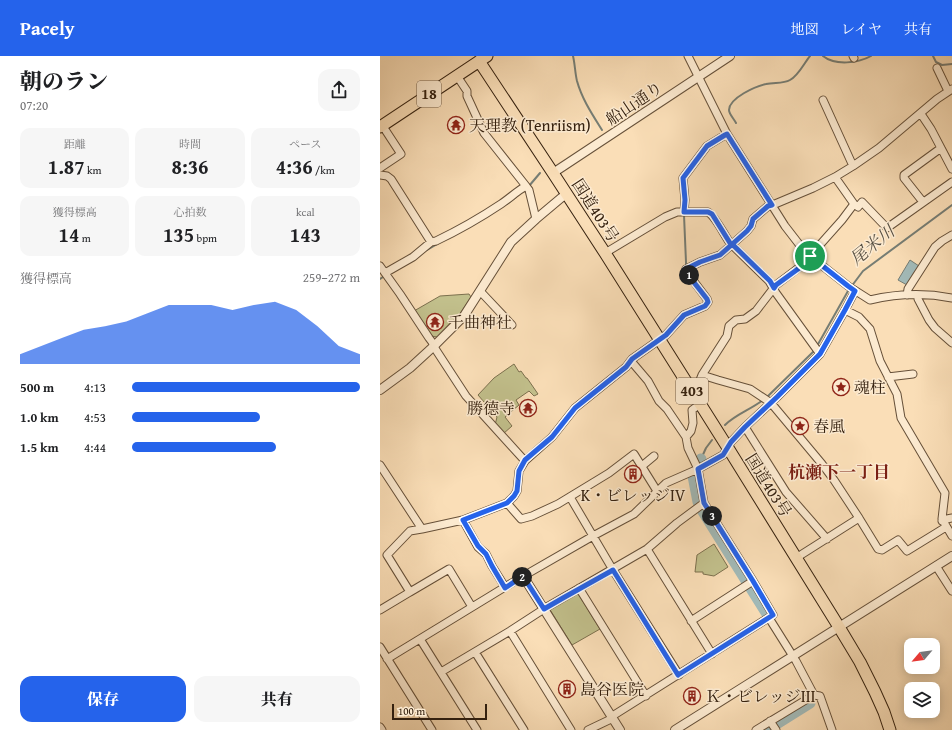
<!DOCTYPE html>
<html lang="ja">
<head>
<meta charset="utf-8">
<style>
	:root { --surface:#fff; --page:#f6f6f6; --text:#202124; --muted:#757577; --accent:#2563eb }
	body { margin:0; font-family:"Gentium Book Plus","Noto Serif JP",serif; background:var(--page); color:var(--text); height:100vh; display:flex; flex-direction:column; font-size:15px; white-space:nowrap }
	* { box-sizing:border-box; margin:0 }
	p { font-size:13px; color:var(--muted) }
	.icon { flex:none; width:22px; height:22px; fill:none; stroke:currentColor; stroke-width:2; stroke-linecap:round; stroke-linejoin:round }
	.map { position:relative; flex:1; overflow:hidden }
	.panel { display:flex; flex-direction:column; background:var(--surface); width:380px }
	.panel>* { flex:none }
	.needle { width:26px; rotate:241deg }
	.fabs { position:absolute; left:524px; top:582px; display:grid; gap:8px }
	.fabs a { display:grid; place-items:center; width:36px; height:36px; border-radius:8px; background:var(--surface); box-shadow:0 2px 10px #0003; font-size:20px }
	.scale { position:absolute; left:12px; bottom:10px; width:95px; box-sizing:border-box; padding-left:4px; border:2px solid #35210f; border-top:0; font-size:11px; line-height:14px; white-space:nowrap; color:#35210f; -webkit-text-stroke:3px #fcead0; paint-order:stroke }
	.pin { position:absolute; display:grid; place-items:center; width:34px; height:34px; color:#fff; margin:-17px; border:2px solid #fff; border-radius:50%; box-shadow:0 1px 4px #0007 }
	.km { position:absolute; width:20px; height:20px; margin:-10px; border-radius:50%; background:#222; color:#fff; font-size:11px; line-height:20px; text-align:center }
	.round { display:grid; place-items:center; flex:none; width:42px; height:42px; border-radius:12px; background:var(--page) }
	.head { display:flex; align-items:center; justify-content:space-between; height:68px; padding:0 20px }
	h1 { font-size:22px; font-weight:800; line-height:30px }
	.stats { display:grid; grid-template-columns:repeat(3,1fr); gap:6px; height:68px; padding:4px 20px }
	.stats div { display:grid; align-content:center; border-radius:10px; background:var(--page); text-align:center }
	.stats b { font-size:20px; font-weight:800 }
	.stats small { font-size:11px; font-weight:400 }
	.stats p { font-size:11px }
	.chart { height:112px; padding:8px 20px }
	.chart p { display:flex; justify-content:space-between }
	.chart svg { width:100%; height:72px; margin-top:4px; fill:var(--accent); opacity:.7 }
	.primary-button { display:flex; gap:8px; margin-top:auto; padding:8px 20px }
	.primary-button a { flex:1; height:46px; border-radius:12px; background:var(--accent); color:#fff; font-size:16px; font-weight:800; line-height:46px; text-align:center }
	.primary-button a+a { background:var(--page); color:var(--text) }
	ul { padding:0 20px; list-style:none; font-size:13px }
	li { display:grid; grid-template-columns:64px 48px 1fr; align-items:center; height:30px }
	li i { height:10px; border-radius:5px; background:var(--accent) }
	header { display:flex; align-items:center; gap:24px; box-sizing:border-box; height:56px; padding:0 20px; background:var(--accent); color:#fff }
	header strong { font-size:19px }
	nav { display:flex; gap:22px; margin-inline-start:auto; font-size:14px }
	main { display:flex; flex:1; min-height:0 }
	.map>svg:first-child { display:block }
</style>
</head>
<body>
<header>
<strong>Pacely</strong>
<nav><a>地図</a><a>レイヤ</a><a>共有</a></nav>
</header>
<main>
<section class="panel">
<div class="head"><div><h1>朝のラン</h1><p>07:20</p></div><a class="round"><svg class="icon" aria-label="share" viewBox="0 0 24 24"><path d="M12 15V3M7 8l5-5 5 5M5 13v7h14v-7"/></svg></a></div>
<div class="stats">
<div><p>距離</p><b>1.87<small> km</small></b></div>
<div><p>時間</p><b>8:36</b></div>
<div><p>ペース</p><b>4:36<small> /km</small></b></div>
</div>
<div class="stats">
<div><p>獲得標高</p><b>14<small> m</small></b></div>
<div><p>心拍数</p><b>135<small> bpm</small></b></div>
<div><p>kcal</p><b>143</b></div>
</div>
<div class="chart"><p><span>獲得標高</span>259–272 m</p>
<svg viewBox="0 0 160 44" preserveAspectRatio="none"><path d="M0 44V38L10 33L20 28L30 23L40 21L50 18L60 13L70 8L80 8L90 8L100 11L110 8L120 6L130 11L140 21L150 33L160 38V44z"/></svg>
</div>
<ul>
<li><b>500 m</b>4:13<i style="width:100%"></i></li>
<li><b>1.0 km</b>4:53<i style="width:56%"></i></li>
<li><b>1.5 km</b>4:44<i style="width:63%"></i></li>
</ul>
<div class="primary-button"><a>保存</a><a>共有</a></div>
</section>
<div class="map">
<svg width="572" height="674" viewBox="0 0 572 674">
	<rect width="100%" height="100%" fill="#fadeb7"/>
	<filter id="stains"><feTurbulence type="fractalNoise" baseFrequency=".005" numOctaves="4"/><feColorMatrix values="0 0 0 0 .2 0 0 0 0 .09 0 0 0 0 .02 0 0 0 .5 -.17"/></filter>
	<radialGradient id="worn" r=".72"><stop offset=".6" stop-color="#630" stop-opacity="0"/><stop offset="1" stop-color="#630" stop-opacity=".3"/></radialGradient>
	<!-- green -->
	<path fill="#c2c08c" stroke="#7c704e" d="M89,238L91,241L81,256L57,281L51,280L34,255L60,240Z
		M134,308L139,316L141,315L146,322H147L158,338L154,340L149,335L136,344L139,349L125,361L132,370L123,378L115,369L117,361L98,339L114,322Z
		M334,488L348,511L334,520L323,518V516H315L317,499Z
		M197,536L220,573L192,589L169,552Z"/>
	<!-- water -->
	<path fill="#a2bab8" stroke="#767d74" d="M530,204L539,210L527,229L518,224Z"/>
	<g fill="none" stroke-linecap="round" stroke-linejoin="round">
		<!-- stream -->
		<path stroke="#767d74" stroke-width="2" d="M193,0C195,8 195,17 197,25C202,43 212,58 222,74
			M443,0C455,10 479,7 491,0
			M553,0L556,6L562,9L572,8
			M356,67C354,63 349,58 349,54C349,42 376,30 386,28C394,26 403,28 410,24C419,19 424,7 430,0
			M149,130L160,117
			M127,148L136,141
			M304,159L306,206V208
			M47,194L59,187
			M0,223L6,219
			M437,290L468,235L483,215L572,149
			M387,341L433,296
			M345,369C356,358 370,354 383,344
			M321,403L326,392L332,384"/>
		<!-- river -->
		<path stroke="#a2bab8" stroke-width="11" d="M319,406L321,403
			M313,420L318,446L322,454L387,558
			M398,667L430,647
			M386,674L389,672"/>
		<!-- minor casing -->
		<g stroke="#665039" stroke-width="9">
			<path id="minor" d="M308,0L347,78L405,170L422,192L430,200L468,230L490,244C516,238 546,237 572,242
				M473,0L474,2
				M557,12L568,35
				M77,20L87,35V40L104,77L146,130L149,134L156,163
				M443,44L473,110
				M541,58L551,73L572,113
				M0,112L21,98L2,69
				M0,119L7,120L11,123L51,186
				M543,146L524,122V119L561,92
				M474,148L478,151L482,146L507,172L572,126
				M304,156L305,144L303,122L327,90L345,79L347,78
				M225,197L285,161L297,156H328C336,161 344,179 350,187L389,225L396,237L440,298
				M0,210L20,238L49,282L52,286L56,294L86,340L145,405
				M5,217L33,201L51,186L56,185C79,174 100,162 121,148C130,142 137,135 146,130
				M100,235L132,269
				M527,239L528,233L555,191L562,185L572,179
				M538,239V243L549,264L555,272L572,287
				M465,254L479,261L490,273L500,305L517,338L521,362L565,437L562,463L572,480
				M322,319L338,324L370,333L391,347L442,408L454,424L479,462
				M508,321L533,318
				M311,334L318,329L322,319L347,280L349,270L356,264L365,263L376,255L396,229L421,210L462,164L474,148L455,121
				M365,371L406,436L447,483
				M306,381L311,375L313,367L312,354L320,348
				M0,409L42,473L83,464L127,447L134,440L137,435L139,415L145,405L172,381L195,352L246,311L252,303L286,279L304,259L325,250L328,246L327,243L309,219L306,213L320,206L340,199L367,175L371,170L373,163L388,150L395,148L433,132L455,121L473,110L499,92L557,43L572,33
				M262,410L274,400
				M190,441L233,514L299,619
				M127,447L141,463L152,460L178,448L229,417L254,398L277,435
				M83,464L98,491L106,498L112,510L125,531L140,522L213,480L254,458L286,427L318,413L343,399L351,386L365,371L397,341L440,298L465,254L475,235
				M562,465L567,463L572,462
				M42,473L30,475L7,499L30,536L69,513L92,551
				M267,493L332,598
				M416,502L479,462L498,493L502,494L518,484L527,495L566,471
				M556,510L572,535
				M199,532L266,640
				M0,554L30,536
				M389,562L416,605L434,639
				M311,565L373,525
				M130,575L191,674
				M40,583L97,674
				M0,591L52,674
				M95,596L144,674
				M7,603L125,531
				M61,616L130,575L167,551L267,493L297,467L324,447
				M390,665L396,674
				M0,671L2,674
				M208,674L229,664L234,659L393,559L373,525L324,447L318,413L308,392L306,381L287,353L279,345L268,325L251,305
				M376,674L434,639L440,640L452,674"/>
		</g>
		<!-- tertiary casing -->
		<g stroke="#665039" stroke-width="10">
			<path id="tertiary" d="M173,117L350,0
				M0,334L30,312L54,290L84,260L131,186L156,163L181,142L187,138
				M143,520L240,674
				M295,674L572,500"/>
		</g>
		<!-- trunk casing -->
		<g stroke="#35210f" stroke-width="13">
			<path id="trunk" d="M99,5L173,117L225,197L348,392L459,571L480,606L495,636L504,656L510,674
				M0,71L107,0"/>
		</g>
		<!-- minor -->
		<use href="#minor" stroke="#fcead0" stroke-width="7"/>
		<!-- tertiary -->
		<use href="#tertiary" stroke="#fcead0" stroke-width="8"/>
		<!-- trunk -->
		<use href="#trunk" stroke="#fadeb7" stroke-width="11"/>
	</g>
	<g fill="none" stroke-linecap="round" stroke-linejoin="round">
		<!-- route casing -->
		<g stroke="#fff" stroke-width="8">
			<path id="route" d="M430,200L422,210L396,229L394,232L390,225L352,188L350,187L332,158L328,156H304L305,144L303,122L327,90L345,79L347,78L392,149L388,150L373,163L371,170L367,175L340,199L320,206L306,213L309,220L327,243L328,246L325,250L304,259L286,279L252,303L246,311L195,352L172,381L145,404L139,415L137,435L134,440L127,447L83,464L98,490L106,498L112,510L125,532L143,520L164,553L183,542L233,514L298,619L393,559L373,525L324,447L318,413L343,399L351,386L365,371L397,341L440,298L465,254L475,235L468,230L430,200"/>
		</g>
		<!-- route -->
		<use href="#route" stroke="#2563eb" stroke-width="5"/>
	</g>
	<!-- icons -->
	<defs>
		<g id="temple-ring" transform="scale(0.9)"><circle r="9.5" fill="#fcead0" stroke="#8f2418" stroke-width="1.5"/><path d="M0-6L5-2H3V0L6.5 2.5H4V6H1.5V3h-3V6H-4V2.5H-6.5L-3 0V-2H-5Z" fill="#8f2418"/></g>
		<g id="sight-ring" transform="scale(0.9)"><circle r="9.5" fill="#fcead0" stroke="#8f2418" stroke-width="1.5"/><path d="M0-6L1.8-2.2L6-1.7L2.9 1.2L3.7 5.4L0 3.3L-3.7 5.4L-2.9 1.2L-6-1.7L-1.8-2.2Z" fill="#8f2418"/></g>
		<g id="building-ring" transform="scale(0.9)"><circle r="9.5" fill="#fcead0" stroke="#8f2418" stroke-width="1.5"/><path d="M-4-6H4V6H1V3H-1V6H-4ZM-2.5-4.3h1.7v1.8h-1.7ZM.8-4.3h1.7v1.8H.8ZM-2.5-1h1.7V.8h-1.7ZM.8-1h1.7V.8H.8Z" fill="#8f2418"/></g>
	</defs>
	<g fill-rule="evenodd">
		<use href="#temple-ring" x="76" y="69"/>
		<use href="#temple-ring" x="55" y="266"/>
		<use href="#sight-ring" x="461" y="331"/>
		<use href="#temple-ring" x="148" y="352"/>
		<use href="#sight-ring" x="420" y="370"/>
		<use href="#building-ring" x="253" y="418"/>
		<use href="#building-ring" x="187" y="633"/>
		<use href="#building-ring" x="312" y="640"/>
	</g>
	<g text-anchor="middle" stroke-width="3" stroke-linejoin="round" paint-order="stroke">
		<!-- shield labels -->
		<g fill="#fcead0" stroke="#715d49" stroke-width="1">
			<rect x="37" y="25" width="24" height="26" rx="3"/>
			<rect x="296" y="322" width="32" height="26" rx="3"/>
		</g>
		<g font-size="15" font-weight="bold" fill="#35210f">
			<text x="49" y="43">18</text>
			<text x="312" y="340">403</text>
		</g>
		<!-- street labels -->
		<g font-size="16" fill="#35210f" stroke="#fcead0">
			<text transform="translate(254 47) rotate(-34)" y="6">船山通り</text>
			<text transform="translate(216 154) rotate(57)" y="6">国道403号</text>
			<text transform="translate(389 429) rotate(58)" y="6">国道403号</text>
		</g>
		<!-- poi labels -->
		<g font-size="16" fill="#35210f" stroke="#fcead0" text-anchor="start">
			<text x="89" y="75">天理教 (Tenriism)</text>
			<text x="68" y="272">千曲神社</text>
			<text x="474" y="337">魂柱</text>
			<text x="135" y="358" text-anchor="end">勝德寺</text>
			<text x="433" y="376">春風</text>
			<text x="253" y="445" text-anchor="middle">K・ビレッジⅣ</text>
			<text x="200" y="639">島谷医院</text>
			<text x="325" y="646">Ｋ・ビレッジⅢ</text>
		</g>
		<!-- water labels -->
		<g font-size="17" font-style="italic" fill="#564f42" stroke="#fcead0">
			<text transform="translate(492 189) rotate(-39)" y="6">尾米川</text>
		</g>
		<!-- neighbourhood labels -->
		<g font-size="17" font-weight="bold" fill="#7a1f14" stroke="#fcead0">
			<text x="459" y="422">杭瀬下一丁目</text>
		</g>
	</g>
	<rect width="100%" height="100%" filter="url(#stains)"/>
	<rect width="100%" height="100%" fill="url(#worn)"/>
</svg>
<div class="fabs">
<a><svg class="needle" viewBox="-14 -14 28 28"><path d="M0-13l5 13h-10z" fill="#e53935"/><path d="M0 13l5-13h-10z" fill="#757577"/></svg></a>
<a><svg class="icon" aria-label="layers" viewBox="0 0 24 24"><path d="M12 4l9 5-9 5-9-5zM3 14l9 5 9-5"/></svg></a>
</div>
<div class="scale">100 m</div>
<div class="pin" style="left:430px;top:200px;background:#1e9e55"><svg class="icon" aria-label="arrive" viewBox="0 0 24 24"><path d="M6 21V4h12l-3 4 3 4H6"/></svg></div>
<b class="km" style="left:309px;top:219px">1</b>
<b class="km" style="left:142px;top:521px">2</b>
<b class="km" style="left:332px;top:460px">3</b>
</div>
</main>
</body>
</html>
